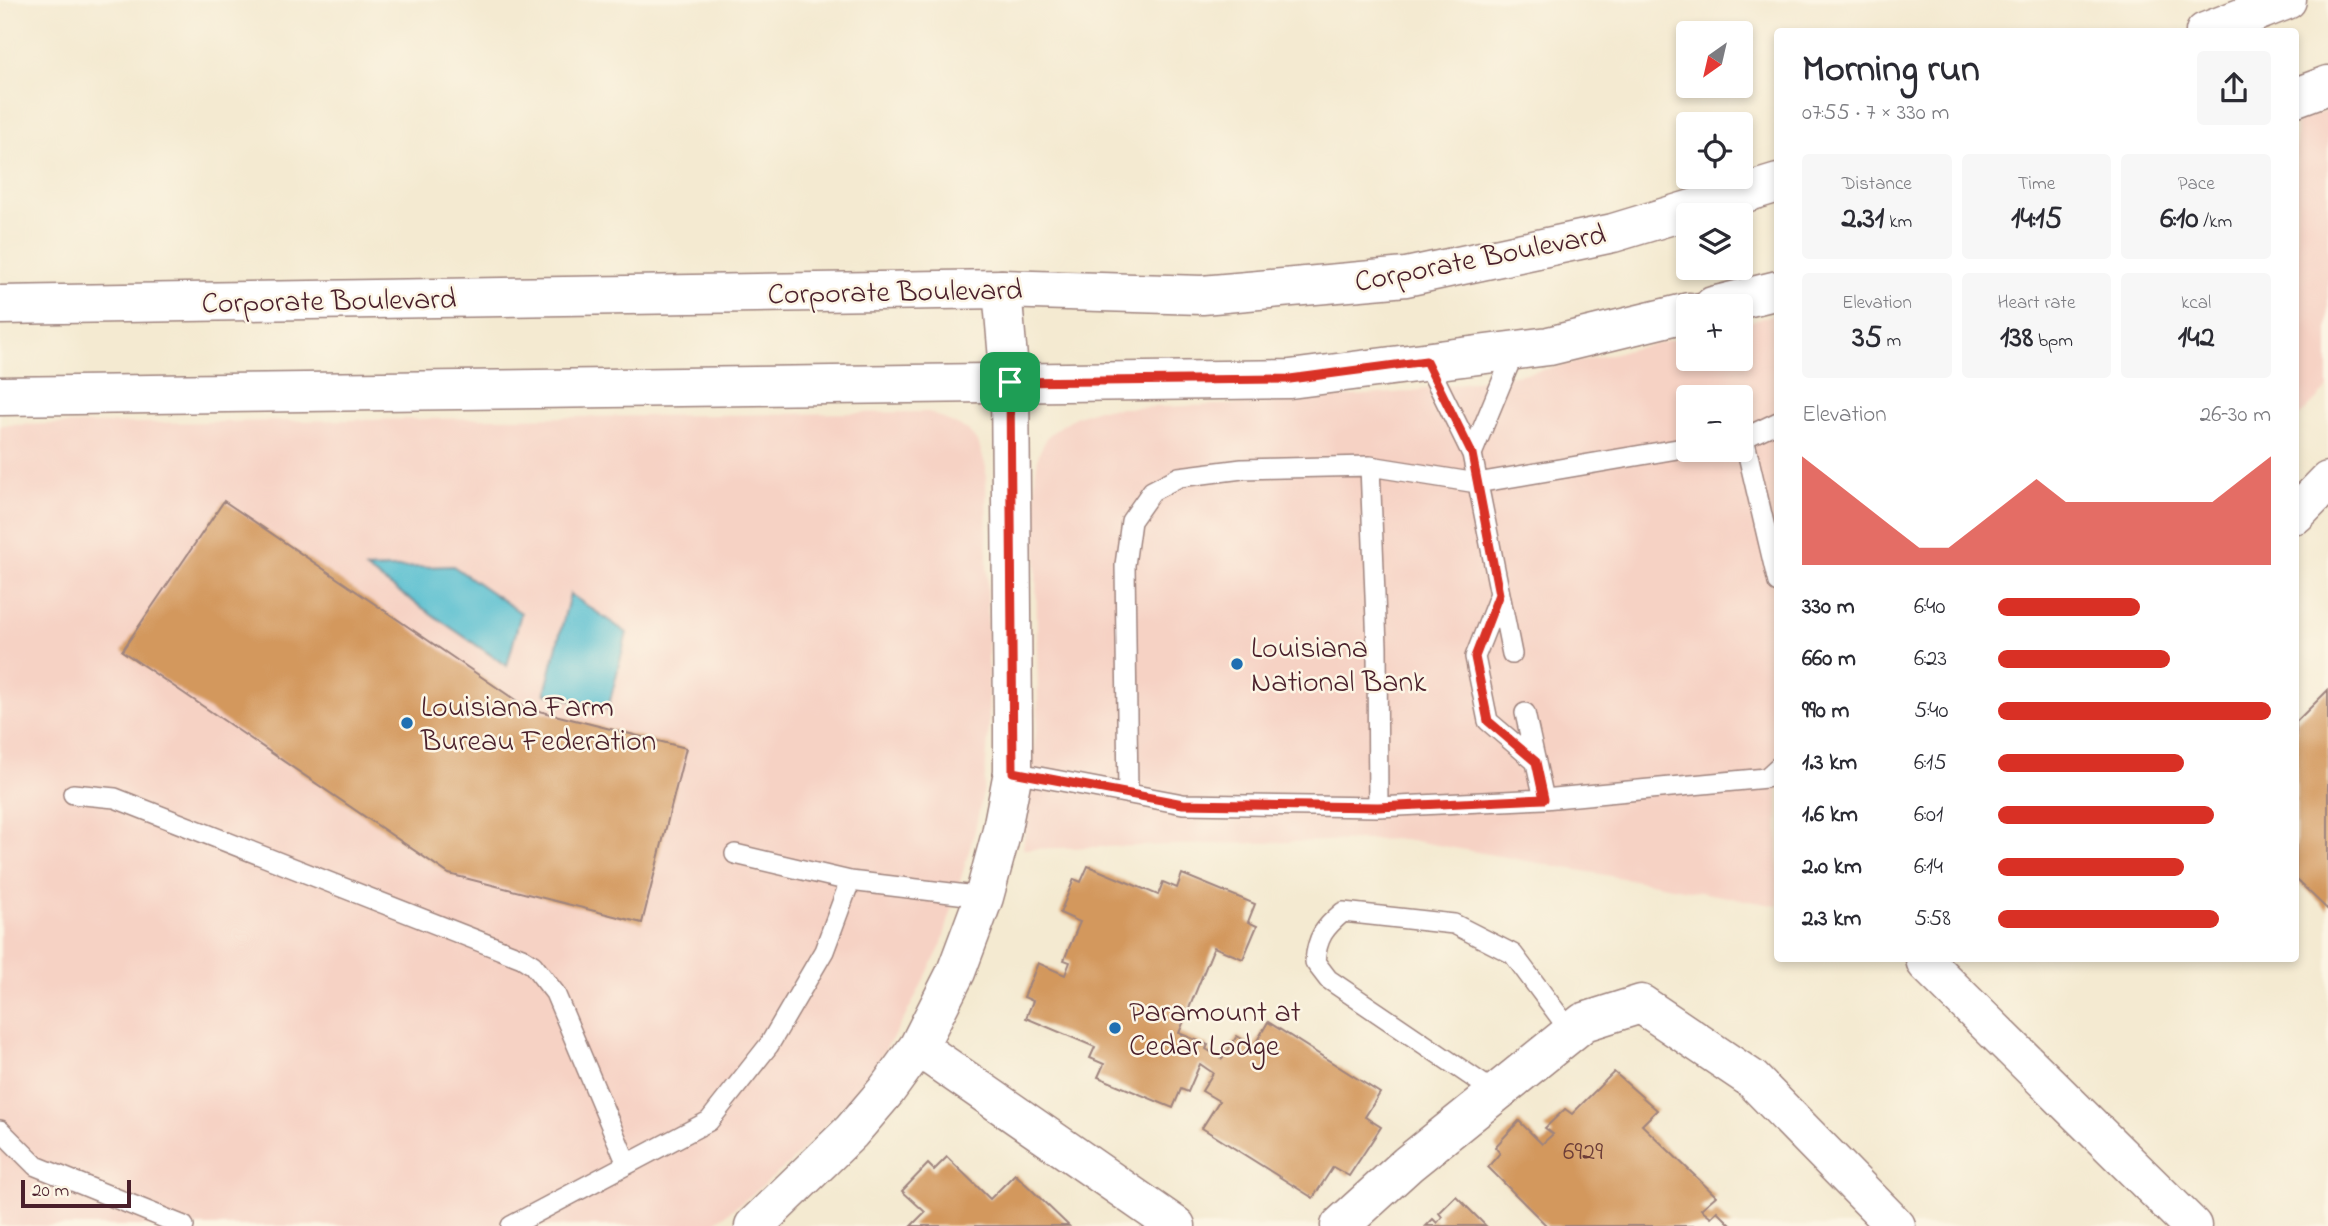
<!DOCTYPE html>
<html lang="en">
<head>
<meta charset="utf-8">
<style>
	:root { --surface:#fff; --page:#f7f7f7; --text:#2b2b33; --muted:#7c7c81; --accent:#d93025 }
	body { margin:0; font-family:"Indie Flower",sans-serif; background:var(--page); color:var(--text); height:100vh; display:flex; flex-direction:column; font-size:26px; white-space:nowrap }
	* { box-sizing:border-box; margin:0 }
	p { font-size:23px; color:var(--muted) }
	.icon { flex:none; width:38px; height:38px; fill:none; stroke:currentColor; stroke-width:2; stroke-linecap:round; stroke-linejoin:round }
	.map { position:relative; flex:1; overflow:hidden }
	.sheet { position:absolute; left:1774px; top:28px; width:525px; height:934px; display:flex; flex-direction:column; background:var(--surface); border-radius:7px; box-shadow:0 4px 10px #0003 }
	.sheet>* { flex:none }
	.needle { width:46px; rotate:214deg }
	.fabs { position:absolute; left:1676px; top:21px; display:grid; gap:14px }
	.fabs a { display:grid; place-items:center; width:77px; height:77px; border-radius:7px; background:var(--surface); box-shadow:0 4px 10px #0003; font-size:35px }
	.scale { position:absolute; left:21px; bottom:18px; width:110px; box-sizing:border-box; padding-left:7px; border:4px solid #4a1f2b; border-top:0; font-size:19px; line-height:24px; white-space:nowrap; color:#4a1f2b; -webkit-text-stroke:5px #fcf5e5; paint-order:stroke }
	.pin { position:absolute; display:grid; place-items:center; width:60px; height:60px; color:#fff; margin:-30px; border-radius:14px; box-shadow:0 4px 10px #0006 }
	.round { display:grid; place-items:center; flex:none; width:74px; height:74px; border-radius:7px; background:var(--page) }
	.head { display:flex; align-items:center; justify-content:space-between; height:119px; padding:0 28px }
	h1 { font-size:38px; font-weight:800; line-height:52px }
	.metrics { display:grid; grid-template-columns:repeat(3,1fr); gap:10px; height:119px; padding:7px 28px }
	.metrics div { display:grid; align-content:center; border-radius:7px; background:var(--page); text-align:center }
	.metrics b { font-size:30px; font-weight:800 }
	.metrics small { font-size:19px; font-weight:400 }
	.metrics p { font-size:19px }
	.chart { height:196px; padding:14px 28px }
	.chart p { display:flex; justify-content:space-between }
	.chart svg { width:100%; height:126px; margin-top:7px; fill:var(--accent); opacity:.7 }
	ul { padding:0 28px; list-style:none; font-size:23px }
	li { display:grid; grid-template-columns:112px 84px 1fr; align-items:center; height:52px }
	li i { height:18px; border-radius:9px; background:var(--accent) }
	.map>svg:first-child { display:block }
</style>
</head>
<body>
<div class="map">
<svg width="2328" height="1226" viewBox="0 0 2328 1226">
	<rect width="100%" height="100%" fill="#fcf5e5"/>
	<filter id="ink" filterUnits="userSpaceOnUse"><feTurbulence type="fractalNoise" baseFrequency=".0143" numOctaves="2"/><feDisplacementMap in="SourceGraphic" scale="14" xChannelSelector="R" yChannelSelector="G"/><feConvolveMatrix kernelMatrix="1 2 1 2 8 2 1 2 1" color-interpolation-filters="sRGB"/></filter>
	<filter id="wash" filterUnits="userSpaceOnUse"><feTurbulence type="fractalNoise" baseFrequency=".00686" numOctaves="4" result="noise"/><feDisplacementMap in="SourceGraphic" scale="28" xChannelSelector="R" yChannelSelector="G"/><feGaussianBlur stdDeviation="1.57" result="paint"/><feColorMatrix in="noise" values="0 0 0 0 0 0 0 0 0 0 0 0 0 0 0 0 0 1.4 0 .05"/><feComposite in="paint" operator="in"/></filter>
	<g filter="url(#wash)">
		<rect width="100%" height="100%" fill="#f4ead1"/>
		<!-- built -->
		<path fill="#f6d2c4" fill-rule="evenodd" d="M2328,110V388L2296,420V122Z
			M1778,313V906L1404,839L1023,849L1038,713L1035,475L1039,453L1048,436L1058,428L1075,417L1098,409L1249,404L1406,392L1533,372L1689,336V359H1741V324ZM1689,397H1741V450H1689Z
			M928,412L968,430L979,445L986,467L989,727L984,788L974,834L941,946L904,1019L882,1055L854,1093L790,1163L749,1197L710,1226H0V425Z"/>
		<!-- water -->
		<path fill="#54bed0" stroke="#4f6e7e" stroke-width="2" d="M453,566L521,613L507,666L366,569Z
			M570,594L627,633L608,709L545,693Z"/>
		<g id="blocks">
			<!-- building -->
			<path fill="#d3985d" d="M224,501L527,708L686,748L642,923L449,874L122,651Z
				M2328,690V910L2296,879V722Z
				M1088,866L1158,895L1163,882L1177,888L1182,874L1255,904L1248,922L1257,926L1243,959L1214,947L1179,1033L1208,1045L1206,1049L1222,1059L1237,1036L1254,1046L1268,1022L1380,1093L1365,1117L1381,1127L1349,1176L1333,1167L1313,1198L1202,1128L1219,1101L1202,1091L1213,1073L1200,1064L1188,1092L1181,1089L1173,1108L1098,1077L1104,1064L1090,1058L1095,1047L1026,1018L1033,1001L1024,997L1038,963L1065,975L1070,962L1064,960L1080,922L1060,913L1074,879L1081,882Z
				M1614,1072L1657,1110L1642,1125L1716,1196L1701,1209L1711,1217L1717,1211L1732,1226H1547L1488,1167L1500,1153L1495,1147L1519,1121L1542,1144L1553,1134L1545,1128L1565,1109L1572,1114Z
				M947,1157L990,1199L1015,1174L1069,1226H911L925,1212L902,1191L928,1164L934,1170Z
				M1456,1196L1486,1226H1426L1433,1219L1437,1223L1442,1217L1439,1213Z"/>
		</g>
	</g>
	<g filter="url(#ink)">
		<use href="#blocks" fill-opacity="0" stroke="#9f847e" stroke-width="2"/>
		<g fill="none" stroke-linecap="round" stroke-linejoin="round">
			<!-- lane casing -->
			<g stroke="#9f847e" stroke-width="22">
				<path id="lane" d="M1426,361L1472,454L1512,654
					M1744,438L1778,422
					M1741,439L1744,438L1778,583
					M1472,454L1515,350
					M1370,466L1477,483L1689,447
					M1499,596L1475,657L1488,721L1536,762
					M1525,713L1544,799
					M1013,772L1183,804L1378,807L1377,647L1370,466L1242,469L1179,477L1152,491L1131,521L1125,565L1128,793
					M73,794L115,798L522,958L533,965L555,993L627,1164
					M1378,807L1544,799L1766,778L1778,767
					M735,854L850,881L984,897
					M1496,1093L1328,979L1315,962C1317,937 1324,928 1343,912L1454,924L1513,954L1571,1032
					M0,1130L36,1166L184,1226
					M511,1226L709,1121L769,1045L824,951L850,881"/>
			</g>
			<!-- street casing -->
			<g stroke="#9f847e" stroke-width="41">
				<path id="street" d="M2296,514L2328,481
					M1925,959L1926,963L2192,1226
					M918,1047L1176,1226
					M754,1226L851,1132L886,1091L918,1047L956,972L984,897L1001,834L1013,772V724L1010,382L1002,289
					M1340,1226L1408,1164L1584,1022L1641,1004L1752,1079L1896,1226"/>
			</g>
			<!-- secondary casing -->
			<g stroke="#9f847e" stroke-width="41">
				<path id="secondary" d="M2205,32L2287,0
					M2296,97L2328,85
					M0,305L1002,289L1202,295L1406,277L1613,233L1778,183
					M1713,306L1778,290
					M0,396L1290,379L1549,346L1689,312"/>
			</g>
			<!-- lane -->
			<use href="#lane" stroke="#fff" stroke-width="19"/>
			<!-- street -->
			<use href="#street" stroke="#fff" stroke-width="38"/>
			<!-- secondary -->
			<use href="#secondary" stroke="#fff" stroke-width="38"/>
		</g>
	</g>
	<g fill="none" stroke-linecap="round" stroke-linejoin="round" filter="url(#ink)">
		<!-- route casing -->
		<g stroke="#fff" stroke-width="14">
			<path id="route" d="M1426,361L1472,454L1499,594L1475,657L1488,721L1536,762L1544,799L1378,807L1183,804L1013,772L1010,382L1290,379Z"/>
		</g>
		<!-- route -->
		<use href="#route" stroke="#d93025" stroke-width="9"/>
	</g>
	<!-- markers -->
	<g fill="#1f6fb2" stroke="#fcf5e5" stroke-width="2.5">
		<circle cx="1237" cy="664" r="7"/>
		<circle cx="407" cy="723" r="7"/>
		<circle cx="1115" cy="1028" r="7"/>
	</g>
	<g text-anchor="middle" stroke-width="5" stroke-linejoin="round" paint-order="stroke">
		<!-- number labels -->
		<g font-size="26" fill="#6c3d38">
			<text x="1583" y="1159">6929</text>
		</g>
		<!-- street labels -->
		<g font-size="30" fill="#4a1f2b" stroke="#fcf5e5">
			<text transform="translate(1480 257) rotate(-11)" y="10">Corporate Boulevard</text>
			<text transform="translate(895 291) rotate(-1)" y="10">Corporate Boulevard</text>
			<text transform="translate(329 300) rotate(-1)" y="10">Corporate Boulevard</text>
		</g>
		<!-- poi labels -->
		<g font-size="30" fill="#4a1f2b" stroke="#fcf5e5" text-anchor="start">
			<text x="1251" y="657">Louisiana<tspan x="1251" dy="34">National Bank</tspan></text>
			<text x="421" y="716">Louisiana Farm<tspan x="421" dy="34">Bureau Federation</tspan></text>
			<text x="1129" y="1021">Paramount at<tspan x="1129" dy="34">Cedar Lodge</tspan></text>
		</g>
	</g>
</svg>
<div class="fabs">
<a><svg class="needle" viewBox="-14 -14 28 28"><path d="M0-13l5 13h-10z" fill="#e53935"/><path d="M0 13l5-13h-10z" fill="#7c7c81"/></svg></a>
<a><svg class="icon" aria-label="locate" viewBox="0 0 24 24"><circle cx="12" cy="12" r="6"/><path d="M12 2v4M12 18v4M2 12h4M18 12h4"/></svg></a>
<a><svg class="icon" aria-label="layers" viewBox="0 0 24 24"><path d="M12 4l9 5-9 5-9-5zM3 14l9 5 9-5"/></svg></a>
<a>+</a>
<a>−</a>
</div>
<div class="scale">20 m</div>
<div class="pin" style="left:1010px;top:382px;background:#1e9e55"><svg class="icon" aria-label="arrive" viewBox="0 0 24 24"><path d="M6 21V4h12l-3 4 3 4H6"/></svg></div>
<section class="sheet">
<div class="head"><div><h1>Morning run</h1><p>07:55 · 7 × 330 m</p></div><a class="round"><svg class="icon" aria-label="share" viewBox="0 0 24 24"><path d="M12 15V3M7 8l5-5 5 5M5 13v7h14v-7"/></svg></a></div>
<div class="metrics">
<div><p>Distance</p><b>2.31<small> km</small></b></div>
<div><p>Time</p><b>14:15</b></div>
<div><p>Pace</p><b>6:10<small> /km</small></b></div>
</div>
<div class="metrics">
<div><p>Elevation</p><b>35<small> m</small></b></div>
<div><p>Heart rate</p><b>138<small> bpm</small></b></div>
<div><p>kcal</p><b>142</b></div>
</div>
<div class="chart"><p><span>Elevation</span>26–30 m</p>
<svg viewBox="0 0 160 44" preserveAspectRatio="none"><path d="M0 44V6L10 14L20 22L30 30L40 38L50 38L60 30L70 22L80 14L90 22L100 22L110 22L120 22L130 22L140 22L150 14L160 6V44z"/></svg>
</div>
<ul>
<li><b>330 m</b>6:40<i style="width:52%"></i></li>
<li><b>660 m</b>6:23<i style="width:63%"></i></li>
<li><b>990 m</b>5:40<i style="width:100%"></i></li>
<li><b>1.3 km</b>6:15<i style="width:68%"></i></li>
<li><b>1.6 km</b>6:01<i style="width:79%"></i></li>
<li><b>2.0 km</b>6:14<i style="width:68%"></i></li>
<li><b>2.3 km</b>5:58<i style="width:81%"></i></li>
</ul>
</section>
</div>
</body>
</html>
